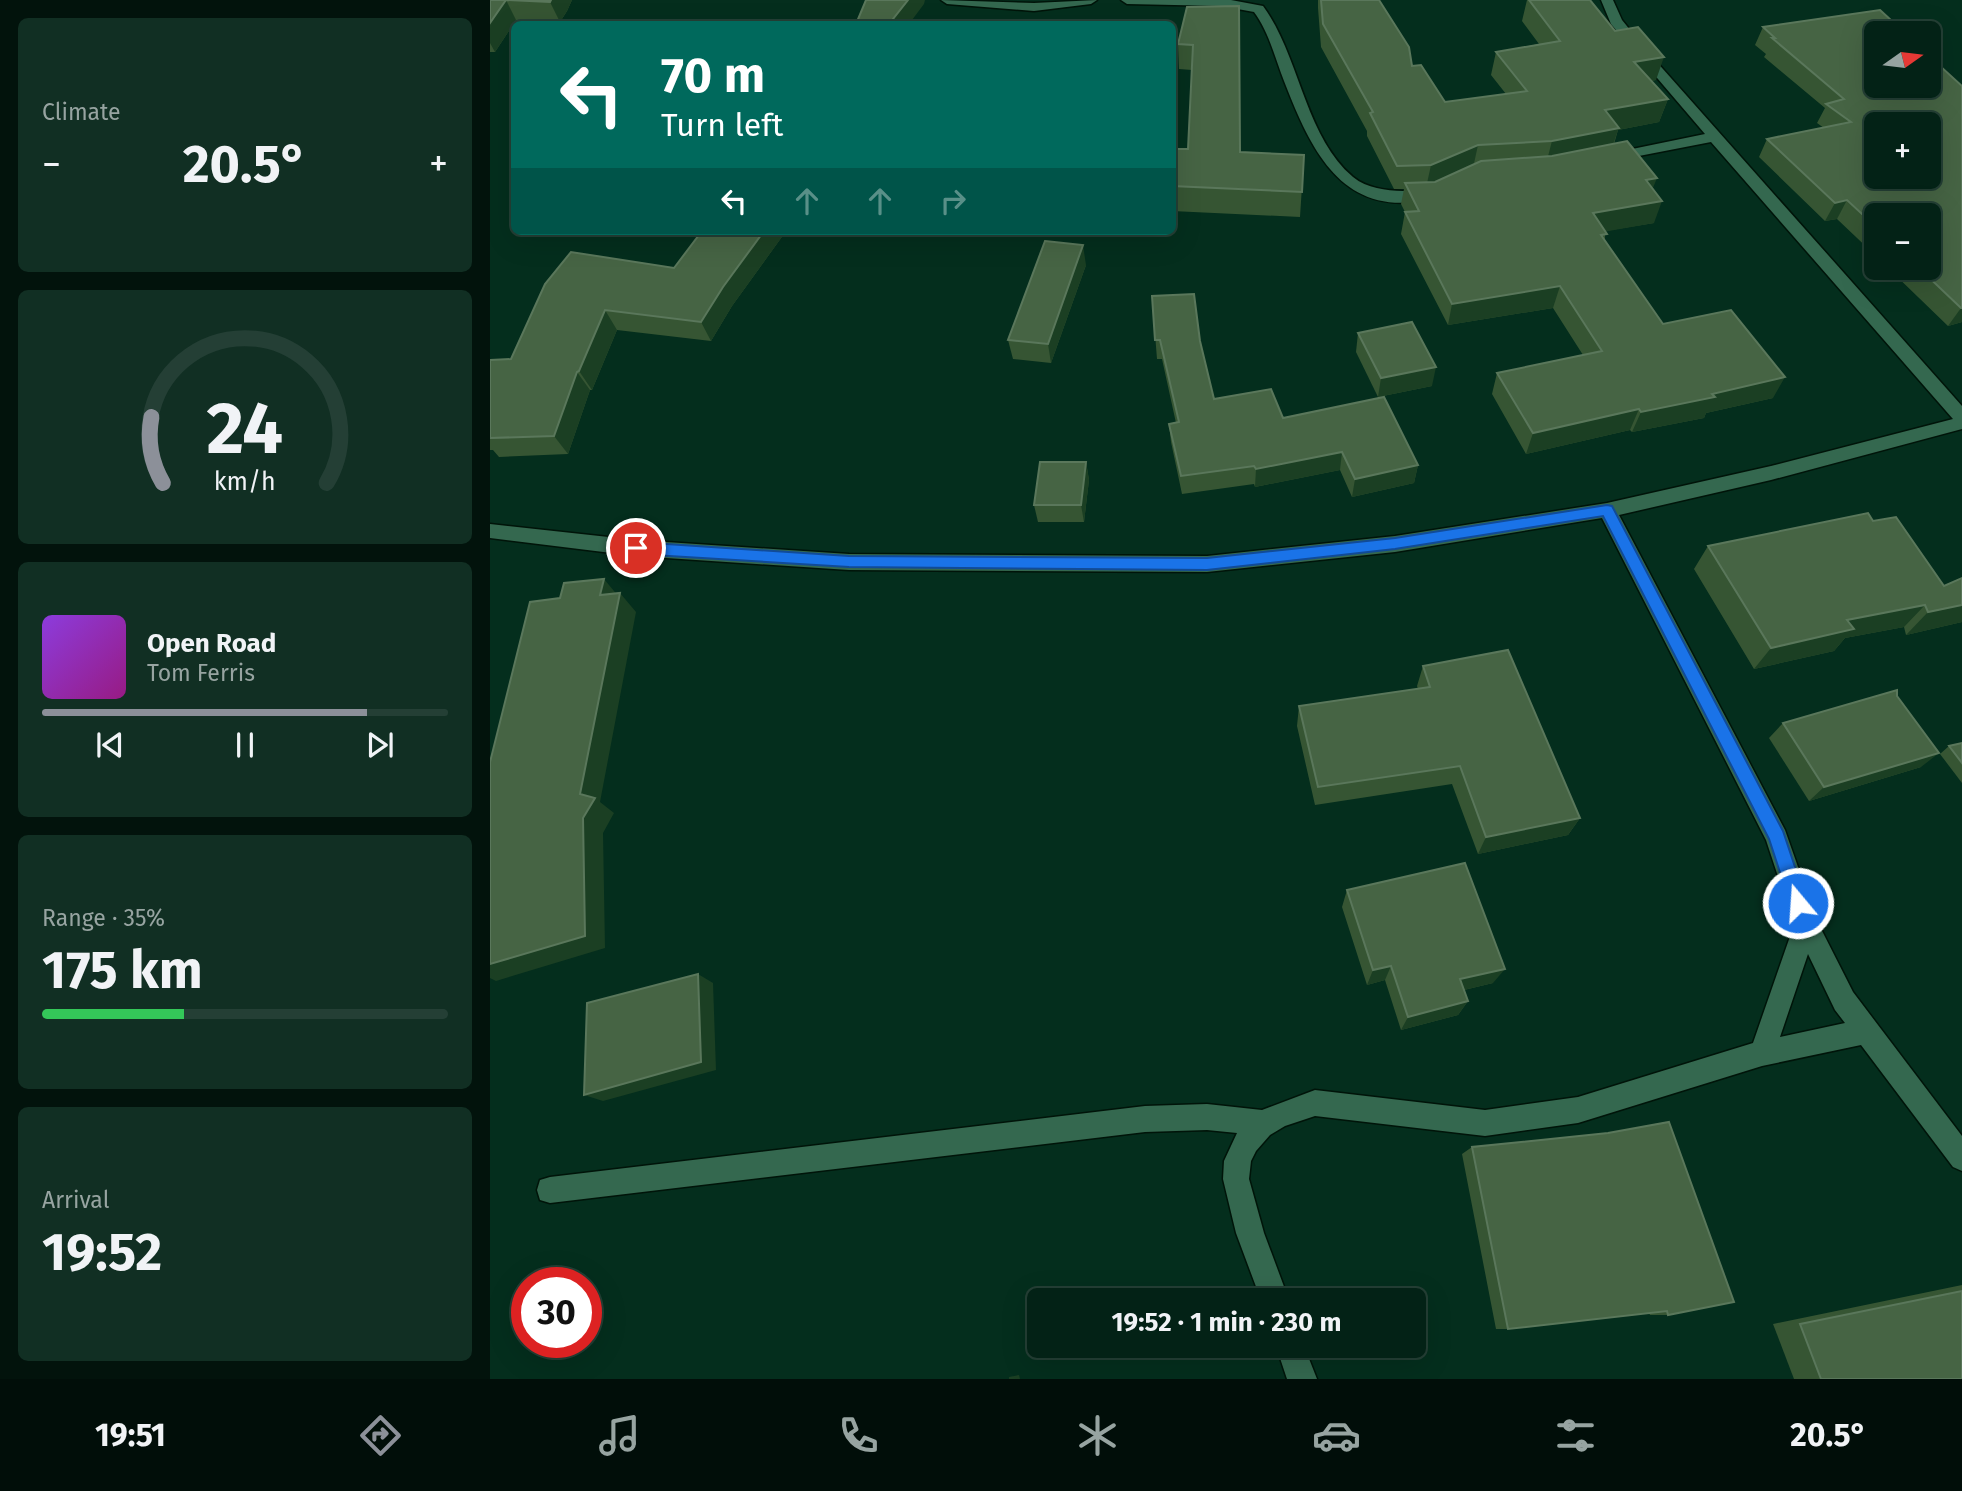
<!DOCTYPE html>
<meta charset="utf-8">
<style>
body{margin:0;font-family:"Fira Sans",sans-serif;background:#112f23;color:#f1f3f6;height:100vh;display:flex;flex-direction:column;font-size:26px;white-space:nowrap}
*{box-sizing:border-box;margin:0}
p{font-size:23px;color:#97a4a1}
.icon{flex:none;width:38px;height:38px;fill:none;stroke:currentColor;stroke-width:2;stroke-linecap:round;stroke-linejoin:round}
.map{position:relative;flex:1;overflow:hidden}
.details{display:flex;flex-direction:column;gap:18px;padding:18px;background:#02130c;width:490px}
.details>*{flex:none}
.hud{position:absolute;left:21px;top:21px;width:665px;height:214px;border-radius:10px;box-shadow:0 7px 28px #0002,0 0 0 2px #243f35;background:#00695c;color:#fff;overflow:hidden}
.needle{width:46px;rotate:76deg}
.buttons{position:absolute;left:1374px;top:21px;display:grid;gap:14px}
.buttons a{display:grid;place-items:center;width:77px;height:77px;border-radius:10px;background:#032216;box-shadow:0 7px 28px #0002,0 0 0 2px #243f35;font-size:35px}
.speed{position:absolute;left:21px;top:1267px;display:flex;gap:14px;font-size:35px;font-weight:700;text-align:center}
.speed>*{display:grid;place-content:center;width:91px;height:91px;border-radius:50%;background:#032216;box-shadow:0 7px 28px #0002,0 0 0 2px #243f35;line-height:1}
.speed .limit{border:10px solid #d22;background:#fff;color:#111}
.pin{position:absolute;display:grid;place-items:center;width:60px;height:60px;color:#fff;margin:-30px;border:4px solid #fff;border-radius:50%;box-shadow:0 2px 7px #0007}
.me{position:absolute;width:77px;margin:-38px;rotate:342deg;stroke-linejoin:round;filter:drop-shadow(0 0 5px #0008)}
.turn{display:flex;align-items:center;gap:24px;height:147px;padding:0 35px;font-size:32px}
.turn .icon{width:91px;height:91px;stroke-width:2.5}
.turn b{display:block;font-size:49px;line-height:60px}
.lanes{display:flex;align-items:center;height:66px;padding:0 35px;background:#0003;justify-content:center;gap:35px;direction:ltr}
.lanes .off{opacity:.35}
.big{font-size:52px;font-weight:700;line-height:1.1}
.details .widget{flex:1;display:flex;flex-direction:column;justify-content:center;gap:10px;min-width:0;padding:0 24px;border-radius:10px;background:#112f23}
.details .dial{align-items:center;gap:0}
.dial svg{height:182px;overflow:visible;fill:none;stroke:#243f35;stroke-width:7;stroke-linecap:round;text-anchor:middle}
.dial text{fill:#f1f3f6;stroke:none}
.song{display:flex;align-items:center;gap:21px}
.cover{width:84px;height:84px;border-radius:10px;background:linear-gradient(135deg,hsl(270 70% 55%),hsl(310 70% 35%))}
.played{height:7px;border-radius:4px;background:linear-gradient(90deg,#8c9099 80%,#243f35 80%)}
.keys{display:flex;justify-content:space-around;direction:ltr}
.heat{display:flex;justify-content:space-between;align-items:center;font-size:38px;direction:ltr}
.charge{height:10px;border-radius:5px;background:linear-gradient(90deg,#34c759 35%,#243f35 0)}
.trip{position:absolute;left:537px;top:1288px;width:399px;height:70px;border-radius:10px;background:#032216;box-shadow:0 7px 28px #0002,0 0 0 2px #243f35;font-weight:700;line-height:70px;text-align:center}
.tabs{display:flex;height:112px;justify-content:space-around;align-items:center;background:#010e09;color:#97a4a1}
.tabs .icon{width:49px;height:49px}
.tabs .selected{color:#8c9099}
.tabs b{font-size:32px;color:#f1f3f6}
main{display:flex;flex:1;min-height:0}
.map>svg:first-child{display:block}
.lines{fill:none;stroke-linecap:round;stroke-linejoin:round}
.minor-casing{stroke:#001409;stroke-width:3}
.minor{fill:#34684f;fill-rule:evenodd}
.wall{fill:#365533}
.shaded-wall{fill:#1b3f23}
.building{fill:#466444;stroke:#5a775b;stroke-width:2;fill-rule:evenodd}
.route{fill:#1a73e8;stroke:#114b97;stroke-width:2}
</style>
<main>
<section class="details">
<div class="widget"><p>Climate</p>
<div class="heat"><a>−</a><b class="big">20.5°</b><a>+</a></div>
</div>
<div class="widget dial"><svg viewBox="0 0 100 80">
<path d="M14 69A42 42 0 1 1 86 69"/>
<path d="M14 69A42 42 0 0 1 9 40" stroke="#8c9099"/>
<text x="50" y="56" font-size="32" font-weight="700">24</text>
<text x="50" y="72" font-size="11">km/h</text>
</svg></div>
<div class="widget">
<div class="song"><i class="cover"></i><div><b>Open Road</b><p>Tom Ferris</p></div></div>
<div class="played"></div>
<div class="keys"><svg class="icon" aria-label="previous" viewBox="0 0 24 24"><path d="M18 5L8 12l10 7zM5 5v14"/></svg><svg class="icon" aria-label="pause" viewBox="0 0 24 24"><path d="M8 5v14M16 5v14"/></svg><svg class="icon" aria-label="next" viewBox="0 0 24 24"><path d="M6 5l10 7-10 7zM19 5v14"/></svg></div>
</div>
<div class="widget"><p>Range · 35%</p><b class="big">175 km</b><div class="charge"></div></div>
<div class="widget"><p>Arrival</p><b class="big">19:52</b></div>
</section>
<div class="map">
<svg width="1472" height="1379" viewBox="0 0 1472 1379">
<rect width="100%" height="100%" fill="#042e1d"/>
<g class="lines">
<defs>
<g id="minor">
<path d="M451 0 544 3 607 0 601 4 544 11 457 4Z"/>
<path d="M631 0H741L773 6C810 56 814 135 863 177 891 200 939 185 949 195L946 198C854 222 822 153 794 81 785 58 779 32 764 12L731 6 637 4Z"/>
<path d="M1111 0H1123L1132 20 1157 51 1472 406V429L1281 480 1129 515 1295 830 1327 921 1363 992 1472 1136V1171L1463 1167 1371 1045 1272 1066 1088 1123 995 1136 825 1116 795 1126 780 1135 766 1151 761 1161 759 1179 774 1233 799 1300H771L746 1233 733 1179 734 1161 747 1133 717 1130 655 1132 60 1203 50 1200 47 1190 50 1180 60 1177 655 1106 717 1104 772 1110 825 1090 995 1110 1088 1097 1263 1043 1304 925 1276 840 1112 518 905 552 717 572 359 570 146 556 0 538V524L146 540 359 554 717 556 905 536 1117 503 1281 466 1463 419 1221 142 1118 162 1113 161 1111 158 1113 155 1215 134 1121 24ZM1318 954 1345 1010 1355 1023 1290 1037Z"/>
<path d="M786 1346H814L827 1379H797Z"/>
</g>
</defs>
<use href="#minor" class="minor-casing"/>
<use href="#minor" class="minor"/>
</g>
<g class="wall">
<path d="M0 0H82L77 11 70 22 26 20 5 52H0Z"/>
<path d="M828 0H889L922 66 955 102 1016 94 1001 75 1006 52 1049 44 1032 21 1037 0H1100L1166 80 1161 81 1178 99 1169 122 1128 130 1124 144 1163 188 1164 223 1115 231V240L1173 324 1283 398 1216 413 1214 418 1142 432 1140 430 1036 454 1002 394 1007 373 1093 355 1063 308 958 325 911 234 915 212 911 204 914 189H904L877 136V131L831 47 828 8Z"/>
<path d="M697 7 750 152 814 155 810 217 682 211V149H698L702 70 689 69 688 44Z"/>
<path d="M1273 27 1472 86V322L1458 326 1398 268H1438L1386 215V256L1347 219 1335 221 1269 157 1277 139 1334 128 1327 123 1335 108 1274 57 1276 54 1265 45Z"/>
<path d="M212 231H293L294 234 242 306 221 341 127 330 102 390H100L78 454 9 457 3 450H0V360L21 359 184 268Z"/>
<path d="M596 265 561 363 523 359 518 340Z"/>
<path d="M662 296 710 341 724 399 793 418 928 465 924 483 862 497 850 470 765 487 764 484 692 494 681 442 679 424 686 423 672 359H667Z"/>
<path d="M868 333 942 386 888 397 866 352Z"/>
<path d="M596 462 599 480 594 522H548L544 505Z"/>
<path d="M1383 521 1454 586 1472 578V622L1416 635 1414 627 1355 638 1344 651 1264 669 1204 569 1218 546Z"/>
<path d="M933 666 1090 818 1078 835 988 854 962 784 825 805 807 726 809 706 928 689 927 686Z"/>
<path d="M1407 696 1431 767 1319 801 1279 738 1293 723Z"/>
<path d="M1472 743V783L1450 754 1459 746Z"/>
<path d="M857 890 1003 983 974 990 978 1001 968 1015 911 1030 895 980 877 985 852 907Z"/>
<path d="M1118 1133 1178 1315H1160L1159 1313 1018 1329H1006L972 1154 982 1147Z"/>
<path d="M1472 1285V1379H1304L1283 1324Z"/>
</g>
<g class="shaded-wall">
<path d="M16 0 26 20 5 52 0 43V23Z"/>
<path d="M61 0H82L77 11 70 22 60 2Z"/>
<path d="M418 0H435L434 4 419 24H399Z"/>
<path d="M1174 57 1166 80 1137 86 1144 62Z"/>
<path d="M1178 99 1169 122 1128 130 1121 151 1056 164 1062 141 1115 110Z"/>
<path d="M988 145 983 168 936 188 941 165Z"/>
<path d="M1167 178 1158 200 1156 180Z"/>
<path d="M1357 200 1347 219 1335 221 1345 203Z"/>
<path d="M1172 201 1164 223 1096 235 1103 213Z"/>
<path d="M274 231H293L294 234 242 306 221 341 211 322 233 287Z"/>
<path d="M593 245 596 265 561 363 558 344Z"/>
<path d="M1070 286 1063 308 958 325 962 304Z"/>
<path d="M1471 308H1472V322L1458 326Z"/>
<path d="M115 310 127 330 102 390 89 371Z"/>
<path d="M946 367 942 386 888 397 891 378Z"/>
<path d="M87 372 100 390 78 454 64 436Z"/>
<path d="M1295 377 1283 398 1216 413 1214 418 1142 432 1151 412 1222 394Z"/>
<path d="M1149 409 1140 430 1036 454 1043 433Z"/>
<path d="M852 452 850 470 765 487 766 469Z"/>
<path d="M596 462 599 480 594 522 591 505Z"/>
<path d="M928 465 924 483 862 497 865 479Z"/>
<path d="M114 579 129 597 130 593 146 612 110 802 124 813 113 833 115 948 6 981 0 978V964L90 794 110 595Z"/>
<path d="M1435 605 1414 627 1355 638 1344 651 1264 669 1281 648 1357 620Z"/>
<path d="M1472 605V622L1416 635 1438 612Z"/>
<path d="M1449 753 1431 767 1319 801 1334 787Z"/>
<path d="M1090 818 1078 835 988 854 996 837Z"/>
<path d="M901 966 895 980 877 985 883 970Z"/>
<path d="M1015 969 1003 983 961 993 970 979Z"/>
<path d="M208 974 223 983 226 1070 113 1101 94 1095Z"/>
<path d="M978 1001 968 1015 911 1030 918 1017Z"/>
<path d="M529 1375 530 1379H519V1377Z"/>
</g>
<g class="building">
<path d="M0 0H61L60 2 16 0 0 23Z"/>
<path d="M376 0H418L399 24H366Z"/>
<path d="M831 0H889L919 47 922 66 931 65 955 102 1037 91 1006 52 1070 41 1039 0H1100L1125 31 1148 27 1174 57 1144 62 1178 99 1115 110 1129 128 1062 141 988 145 941 165 907 166 880 113 883 112 833 24Z"/>
<path d="M749 6 750 152 814 155 812 192 682 186V149H698L703 45 688 44 697 7Z"/>
<path d="M1390 10 1415 33H1386V86H1438V55L1472 86V308H1471L1429 268H1438V215H1386V227L1357 200 1345 203 1277 139 1361 122 1336 104 1354 99 1282 38H1285L1273 27ZM1386 124H1438V177H1386Z"/>
<path d="M329 21 358 24H326Z"/>
<path d="M1137 141 1167 178 1156 180 1172 201 1103 213 1117 234 1111 235 1173 324 1241 310 1295 377 1222 394 1225 397 1151 412 1149 409 1043 433 1007 373 1112 351 1070 286 962 304 915 212 929 211 915 183 945 182 991 161 1062 156Z"/>
<path d="M212 231H274L233 287 211 322 115 310 89 371 87 372 64 436 0 438V360L21 359 55 284 81 252 184 268Z"/>
<path d="M555 241 593 245 558 344 518 340Z"/>
<path d="M704 294 710 341 724 399 781 389 793 418 894 397 928 465 865 479 852 452 766 469 764 466 691 476 679 424 689 422 670 340H665L662 296Z"/>
<path d="M922 322 946 367 891 378 868 333Z"/>
<path d="M550 462H596L591 505H544Z"/>
<path d="M1378 513 1383 521 1406 517 1454 586 1472 578V605L1438 612 1435 605 1357 620 1364 629 1281 648 1218 546Z"/>
<path d="M114 579 110 595 130 593 90 794 105 798 93 818 95 936 0 964V762L40 602 70 598 74 583Z"/>
<path d="M1018 650 1090 818 996 837 970 766 828 787 809 706 940 687 933 666Z"/>
<path d="M1407 690V696L1449 753 1334 787 1293 723Z"/>
<path d="M1472 743V763L1459 746Z"/>
<path d="M975 863 1015 969 970 979 978 1001 918 1017 901 966 883 970 857 890Z"/>
<path d="M208 974 211 1062 94 1095 97 1003Z"/>
<path d="M1179 1122 1244 1302 1178 1315 1177 1311 1018 1329 982 1147 1118 1133Z"/>
<path d="M1472 1291V1379H1331L1310 1324Z"/>
</g>
<path class="route" d="M1117 505 1122 506 1293 831 1317 903 1315 909 1308 912 1302 909 1279 839 1113 516 905 549 717 570 359 567 146 554 139 548 146 542 359 556 717 558 905 538Z"/>
</svg>
<div class="buttons">
<a><svg class="needle" viewBox="-14 -14 28 28"><path d="M0-13l5 13h-10z" fill="#e53935"/><path d="M0 13l5-13h-10z" fill="#97a4a1"/></svg></a>
<a>+</a>
<a>−</a>
</div>
<div class="speed"><div class="limit">30</div></div>
<div class="pin" style="left:146px;top:548px;background:#d93025"><svg class="icon" aria-label="arrive" viewBox="0 0 24 24"><path d="M6 21V4h12l-3 4 3 4H6"/></svg></div>
<svg class="me" style="left:1308px;top:903px" viewBox="-20 -20 40 40"><circle r="17" fill="#1a73e8" stroke="#fff" stroke-width="3"/><path d="M0-11L8 9 0 5-8 9z" fill="#fff"/></svg>
<div class="trip">19:52 · 1 min · 230 m</div>
<div class="hud">
<div class="turn"><svg class="icon" aria-label="left" viewBox="0 0 24 24"><path d="M17 20v-9H6M10 6l-5 5 5 5"/></svg><div><b>70 m</b>Turn left</div></div>
<div class="lanes"><svg class="icon" aria-label="left" viewBox="0 0 24 24"><path d="M17 20v-9H6M10 6l-5 5 5 5"/></svg><svg class="icon off" aria-label="ahead" viewBox="0 0 24 24"><path d="M12 20V5M6 11l6-6 6 6"/></svg><svg class="icon off" aria-label="ahead" viewBox="0 0 24 24"><path d="M12 20V5M6 11l6-6 6 6"/></svg><svg class="icon off" aria-label="right" viewBox="0 0 24 24"><path d="M7 20v-9h11M14 6l5 5-5 5"/></svg></div>
</div>
</div>
</main>
<nav class="tabs">
<b>19:51</b>
<svg class="icon selected" aria-label="directions" viewBox="0 0 24 24"><path d="M12 3l9 9-9 9-9-9zM9 14v-3h6M13 9l2 2-2 2"/></svg>
<svg class="icon" aria-label="music" viewBox="0 0 24 24"><path d="M9 18V5l10-2v13"/><circle cx="6" cy="18" r="3"/><circle cx="16" cy="16" r="3"/></svg>
<svg class="icon" aria-label="phone" viewBox="0 0 24 24"><path d="M5 4h4l2 5-3 2q2 4 5 5l2-3 5 2v4C11 20 4 13 5 4z"/></svg>
<svg class="icon" aria-label="climate" viewBox="0 0 24 24"><path d="M12 3v18M4 7l16 10M4 17L20 7"/></svg>
<svg class="icon" aria-label="car" viewBox="0 0 24 24"><path d="M5 17H2v-5l4-1 3-4h7l3 4 3 1v5h-3M9 17h6M6 11h13"/><circle cx="7" cy="17" r="2"/><circle cx="17" cy="17" r="2"/></svg>
<svg class="icon" aria-label="filters" viewBox="0 0 24 24"><path d="M4 7h16M4 17h16"/><circle cx="9" cy="7" r="2"/><circle cx="15" cy="17" r="2"/></svg>
<b>20.5°</b>
</nav>
